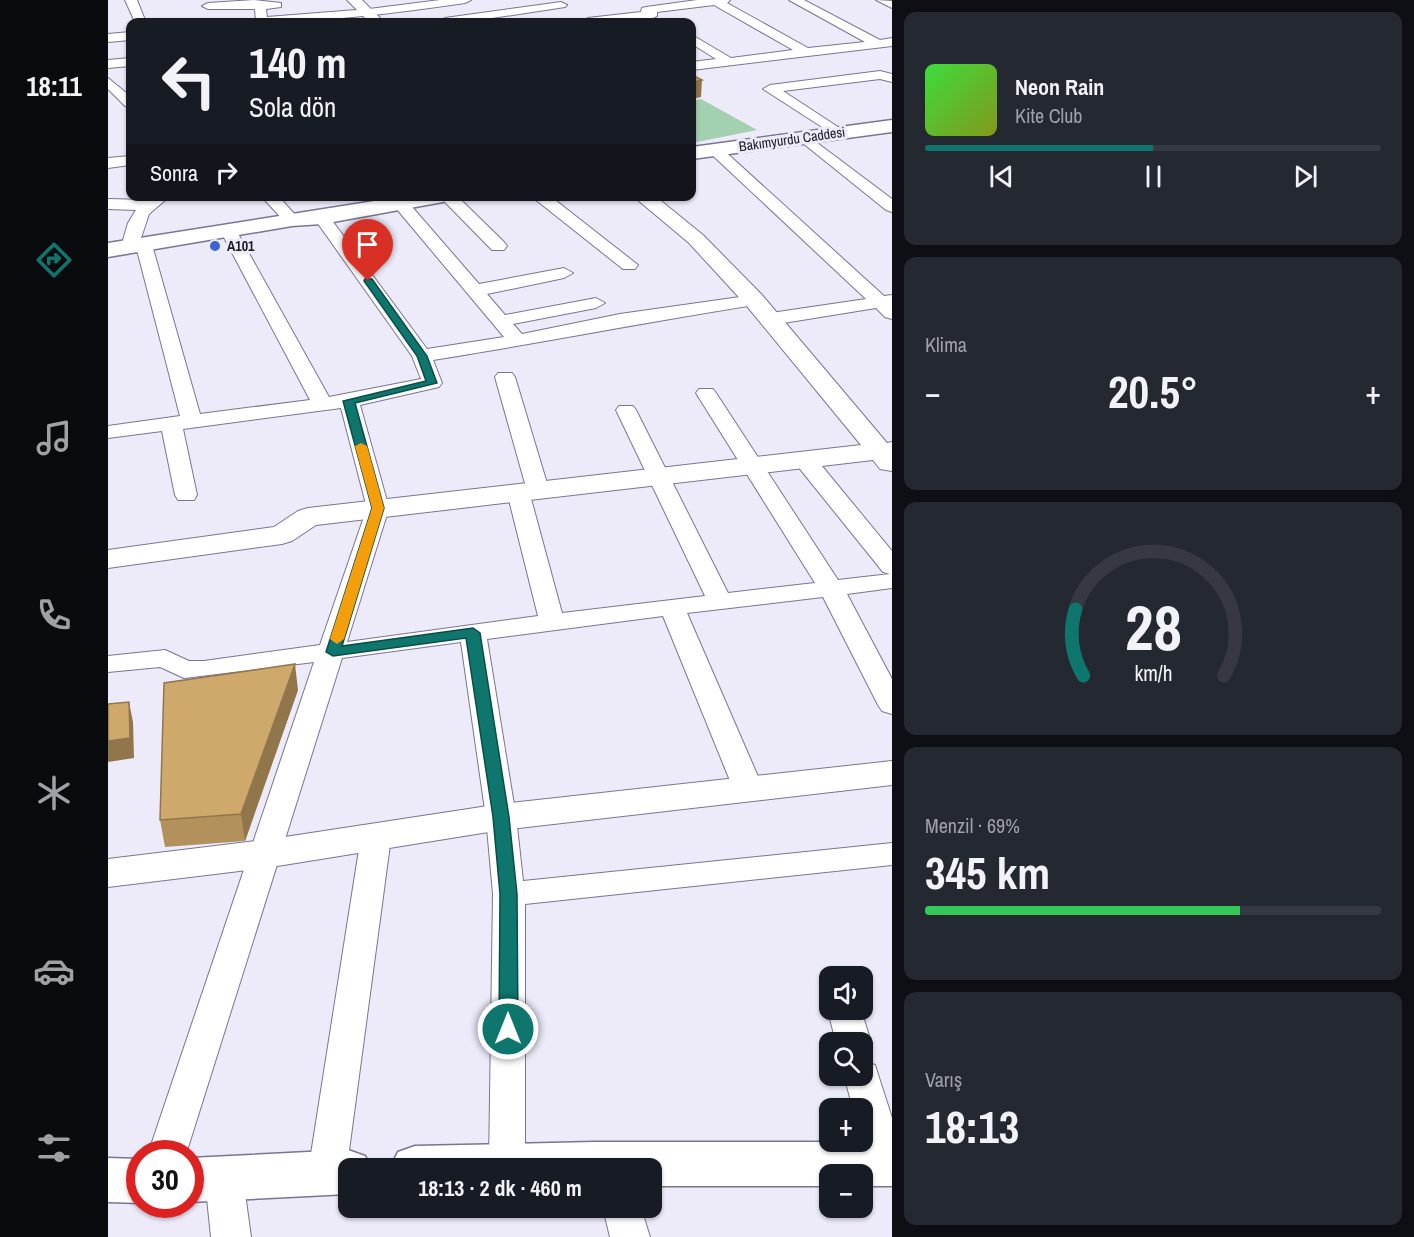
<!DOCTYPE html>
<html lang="tr">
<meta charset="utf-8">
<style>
body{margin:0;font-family:"Archivo Narrow",sans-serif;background:#242831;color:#f1f3f6;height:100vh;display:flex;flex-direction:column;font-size:22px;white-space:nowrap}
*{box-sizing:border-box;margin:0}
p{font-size:20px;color:#9ea1a6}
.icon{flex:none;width:33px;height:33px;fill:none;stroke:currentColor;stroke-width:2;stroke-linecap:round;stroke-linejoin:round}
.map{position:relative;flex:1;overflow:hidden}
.details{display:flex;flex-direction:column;gap:12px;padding:12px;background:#0d0f14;width:522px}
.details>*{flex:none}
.banner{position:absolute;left:18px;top:18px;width:570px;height:183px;border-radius:12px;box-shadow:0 2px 4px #0004;background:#171b24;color:#f1f3f6;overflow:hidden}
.tools{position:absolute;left:711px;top:966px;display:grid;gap:12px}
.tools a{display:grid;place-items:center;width:54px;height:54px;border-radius:12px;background:#171b24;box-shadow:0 2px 4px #0004;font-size:30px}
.speed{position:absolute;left:18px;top:1140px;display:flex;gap:12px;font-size:30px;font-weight:700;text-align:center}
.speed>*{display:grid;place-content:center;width:78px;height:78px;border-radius:50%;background:#171b24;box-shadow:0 2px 4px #0004;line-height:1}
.speed .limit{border:9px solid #d22;background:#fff;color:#111}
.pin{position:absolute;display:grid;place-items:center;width:51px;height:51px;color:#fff;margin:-62px -26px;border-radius:50% 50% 50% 0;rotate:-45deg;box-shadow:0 0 6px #0007}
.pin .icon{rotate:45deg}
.me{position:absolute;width:66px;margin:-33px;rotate:0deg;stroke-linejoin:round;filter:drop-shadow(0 0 4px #0008)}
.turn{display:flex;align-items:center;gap:21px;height:126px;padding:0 24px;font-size:27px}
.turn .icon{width:78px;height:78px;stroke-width:2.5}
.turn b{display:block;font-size:42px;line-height:51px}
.then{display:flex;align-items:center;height:57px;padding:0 24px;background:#0003;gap:12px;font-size:22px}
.big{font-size:45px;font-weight:700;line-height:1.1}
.details .widget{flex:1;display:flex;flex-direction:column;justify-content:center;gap:9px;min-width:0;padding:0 21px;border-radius:12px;background:#242831}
.details .dial{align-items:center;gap:0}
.dial svg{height:156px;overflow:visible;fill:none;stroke:#363941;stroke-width:7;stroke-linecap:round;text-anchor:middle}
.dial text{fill:#f1f3f6;stroke:none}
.song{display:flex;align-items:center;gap:18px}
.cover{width:72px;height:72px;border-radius:9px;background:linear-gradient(135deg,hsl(120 70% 55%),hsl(70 70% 35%))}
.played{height:6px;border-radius:3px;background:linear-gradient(90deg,#0f766e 50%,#363941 50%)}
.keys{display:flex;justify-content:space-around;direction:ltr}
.heat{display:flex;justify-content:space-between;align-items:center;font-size:33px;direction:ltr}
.charge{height:9px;border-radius:4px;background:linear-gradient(90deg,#34c759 69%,#363941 0)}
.trip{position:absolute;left:230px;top:1158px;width:324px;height:60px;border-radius:12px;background:#171b24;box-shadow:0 2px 4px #0004;font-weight:700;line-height:60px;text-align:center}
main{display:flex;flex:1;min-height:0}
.tab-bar{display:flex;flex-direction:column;width:108px;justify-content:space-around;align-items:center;background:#090b0e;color:#9ea1a6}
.tab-bar .icon{width:42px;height:42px}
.tab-bar .selected{color:#0f766e}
.tab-bar b{font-size:27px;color:#f1f3f6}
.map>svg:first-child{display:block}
.green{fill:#a2d0b1}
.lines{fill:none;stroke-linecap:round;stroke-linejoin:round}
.minor-casing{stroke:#7a7494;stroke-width:2}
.tertiary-casing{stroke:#7a7494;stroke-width:2}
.secondary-casing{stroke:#7a7494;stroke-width:3}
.minor{fill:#fff;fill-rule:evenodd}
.tertiary{fill:#fff;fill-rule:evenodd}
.secondary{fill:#fff;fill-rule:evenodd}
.wall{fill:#b2915d}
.shaded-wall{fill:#91764c}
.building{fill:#cfa96c;stroke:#91764c;stroke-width:1.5}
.route{fill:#0f766e;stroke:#0a4d48;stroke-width:1.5}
.slow{fill:#f59e0b}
.poi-dot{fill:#3c64d5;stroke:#edeaf9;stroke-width:2}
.labels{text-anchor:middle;stroke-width:6;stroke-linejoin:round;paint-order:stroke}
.far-street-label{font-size:14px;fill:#1d1a27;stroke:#edeaf9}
.far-poi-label{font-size:14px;font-weight:bold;fill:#1d1a27;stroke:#edeaf9;text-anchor:start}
</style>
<main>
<nav class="tab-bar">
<b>18:11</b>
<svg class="icon selected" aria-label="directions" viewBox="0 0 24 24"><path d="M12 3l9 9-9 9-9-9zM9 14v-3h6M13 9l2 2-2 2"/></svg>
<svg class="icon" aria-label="music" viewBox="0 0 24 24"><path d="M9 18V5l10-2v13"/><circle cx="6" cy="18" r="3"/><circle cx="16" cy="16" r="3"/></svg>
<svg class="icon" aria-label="phone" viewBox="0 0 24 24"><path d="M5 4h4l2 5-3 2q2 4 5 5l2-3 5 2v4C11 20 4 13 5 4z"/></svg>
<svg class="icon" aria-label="climate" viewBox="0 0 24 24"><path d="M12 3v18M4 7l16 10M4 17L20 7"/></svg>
<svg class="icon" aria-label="car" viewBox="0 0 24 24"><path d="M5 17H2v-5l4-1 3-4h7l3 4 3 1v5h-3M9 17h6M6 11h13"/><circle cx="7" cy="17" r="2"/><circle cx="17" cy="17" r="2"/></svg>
<svg class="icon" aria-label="filters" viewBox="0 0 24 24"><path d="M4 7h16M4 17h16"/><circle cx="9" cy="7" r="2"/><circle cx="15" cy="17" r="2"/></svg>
</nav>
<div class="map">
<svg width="784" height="1237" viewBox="0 0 784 1237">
<rect width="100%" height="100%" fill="#edeaf9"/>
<path class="green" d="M593 99 649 130 584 143V101Z"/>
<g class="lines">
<defs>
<g id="minor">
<path d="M17 0H29L37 20 35 22H27Z"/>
<path d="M146 0 173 3V7L158 9 159 17 261 9 332 0H363L357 3C287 13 218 22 148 22L147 9H100L94 6 100 3Z"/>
<path d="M589 0H622L619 3 700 48 757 42 681 0H696L772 40 784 38V46L584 70V62L608 59 584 44V35L623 58 685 50 606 5 549 12V16L545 18 505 22H474L480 18 533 12 534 8 538 7Z"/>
<path d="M768 0 784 1V8Z"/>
<path d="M453 2 459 5 457 7 358 22H331L337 18Z"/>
<path d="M22 32V40L0 42V34Z"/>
<path d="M22 58V66L0 68V60Z"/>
<path d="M772 71 784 74V82L772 79 675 91 733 129 735 132 728 136 655 89 662 85Z"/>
<path d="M0 78 22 96V107L17 106 0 89Z"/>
<path d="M696 133 784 199V212L778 210 691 140 689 137 691 134Z"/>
<path d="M606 145 611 146 776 296 784 295V319L777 317 768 308 663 325 656 323 654 319 663 313 758 299 601 152 599 149Z"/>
<path d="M22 156V165L0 168V158Z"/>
<path d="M42 196H62L41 214 32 241H42L44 245 92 414 202 400 112 230 120 225 128 230 221 397 313 379 304 356 206 218 214 213 220 215 319 349 396 337 287 207 285 204 293 199 299 201 371 284 456 268 465 273 456 278 379 294 397 315 488 298 497 303 488 308 405 324 414 334 512 314 646 295 655 300 646 305C539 322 432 343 325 360L334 383 331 387 252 405 281 508 239 642 430 616 399 492 402 487H418L387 377 390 373H404L407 377 441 490 438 495H422L454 613 597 596 508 410 511 406H525L528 410 620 593 707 583 588 393 591 389H605L608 393 730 580 782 574 775 572 688 464 685 459 688 454H704L784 551V588L739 594 784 679V714L774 711 770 705 715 597 579 613 655 788 650 795 640 798 630 795 625 788 555 616 379 639 408 817 415 881 784 843V865L417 904V1168H383L381 1164 385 894 378 817 353 642 234 658 78 1154H40L206 662 76 678 52 667 0 672V656L57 650 81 661H96L212 645 259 508 233 408 75 429 89 495 86 500H70L67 495 54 431 0 438V426L72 416 29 250 22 252 13 247 20 223 28 210 0 209V199L37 200Z"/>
<path d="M153 196H170L192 220 190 223H178Z"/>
<path d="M331 196H349L396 242 399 246 396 250H384Z"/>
<path d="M423 196H442L530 265 527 269H515Z"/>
<path d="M268 826 279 829 283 837 238 1173 232 1185 219 1190 206 1185 200 1173 253 837 257 829Z"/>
<path d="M722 1008 753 1010 763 1042 757 1052 754 1053V1042H728L720 1011Z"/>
<path d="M754 1061 767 1065 784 1118V1179L778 1181 765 1176C753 1152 754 1134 754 1108H745L736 1076H754Z"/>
<path d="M116 1162 130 1167 135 1179 143 1237H103L97 1179 102 1167Z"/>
<path d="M495 1208H533L542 1237H502Z"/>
</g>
<g id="tertiary">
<path d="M239 0H254L276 22H261Z"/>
<path d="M525 196H547L595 235 654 295 779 443 784 442V471L772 469 765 460 208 525 184 541 174 544 0 568V550L166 527 190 511 200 508 753 445 638 305 581 243Z"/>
<path d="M784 761V785L393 830 157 868 0 887V859L157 840 393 804Z"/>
</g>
<g id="secondary">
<path d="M784 120V132L584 159V147Z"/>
<path d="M298 196H345L335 202 214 224 184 226 0 257V243Z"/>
<path d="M486 1142H784V1186H754V1174H722V1186H543V1168H282L290 1152 307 1146Z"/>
<path d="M240 1150 257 1156 263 1168H240V1194L82 1202V1158Z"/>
<path d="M0 1158 32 1159V1203L0 1202Z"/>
</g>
</defs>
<use href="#minor" class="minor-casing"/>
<use href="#tertiary" class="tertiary-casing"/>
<use href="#secondary" class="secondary-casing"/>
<use href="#minor" class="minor"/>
<use href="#tertiary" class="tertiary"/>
<use href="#secondary" class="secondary"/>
</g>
<path class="wall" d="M190 690 137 841 57 847 52 820Z"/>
<g class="shaded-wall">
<path d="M594 80 593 97 584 99V82Z"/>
<path d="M187 664 190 690 137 841 133 814Z"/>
<path d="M21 702 25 722 26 758 0 762V741Z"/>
</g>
<g class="building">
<path d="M584 75 594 80 584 82Z"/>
<path d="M187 664 133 814 52 820 56 683Z"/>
<path d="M21 702 22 738 0 741V704Z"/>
</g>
<path class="route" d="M257 279H264L319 356 329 383 247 403 276 508 234 646 365 628 372 633 401 817 409 894 410 1029 407 1034 400 1037 394 1034 391 1029 392 894 385 817 358 638 225 656 218 652 264 508 235 401 318 381 309 356 256 281Z"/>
<path class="slow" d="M253 443 259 446 276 508 236 639 229 644 222 639 264 508 247 446Z"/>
<circle class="poi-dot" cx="107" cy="246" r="6"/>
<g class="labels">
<g class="far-street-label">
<text transform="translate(684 139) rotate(-8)" y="5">Bakımyurdu Caddesi</text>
</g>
<g class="far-poi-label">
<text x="119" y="251">A101</text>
</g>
</g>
</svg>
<div class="tools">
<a><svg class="icon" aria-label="sound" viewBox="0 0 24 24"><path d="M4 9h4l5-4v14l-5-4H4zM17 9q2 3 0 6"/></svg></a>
<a><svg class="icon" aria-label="search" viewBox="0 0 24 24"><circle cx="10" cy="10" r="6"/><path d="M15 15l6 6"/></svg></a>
<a>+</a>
<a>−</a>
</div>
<div class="speed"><div class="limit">30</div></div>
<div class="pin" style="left:260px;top:281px;background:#d93025"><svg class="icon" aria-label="arrive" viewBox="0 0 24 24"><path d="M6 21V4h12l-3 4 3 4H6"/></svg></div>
<svg class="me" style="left:400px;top:1029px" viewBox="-20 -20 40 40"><circle r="17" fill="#0f766e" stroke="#fff" stroke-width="3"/><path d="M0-11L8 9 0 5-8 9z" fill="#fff"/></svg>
<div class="trip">18:13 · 2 dk · 460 m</div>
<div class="banner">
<div class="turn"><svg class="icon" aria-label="left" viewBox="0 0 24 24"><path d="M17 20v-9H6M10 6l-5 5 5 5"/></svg><div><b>140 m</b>Sola dön</div></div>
<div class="then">Sonra<svg class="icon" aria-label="right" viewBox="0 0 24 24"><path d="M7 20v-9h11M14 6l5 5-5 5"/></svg></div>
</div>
</div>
<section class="details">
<div class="widget">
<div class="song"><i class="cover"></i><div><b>Neon Rain</b><p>Kite Club</p></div></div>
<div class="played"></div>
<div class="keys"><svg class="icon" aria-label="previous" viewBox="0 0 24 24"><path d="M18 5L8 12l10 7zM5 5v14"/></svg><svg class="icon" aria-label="pause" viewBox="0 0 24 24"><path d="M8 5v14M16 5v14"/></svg><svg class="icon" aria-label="next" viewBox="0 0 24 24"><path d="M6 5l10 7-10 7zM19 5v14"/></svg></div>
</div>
<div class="widget"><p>Klima</p>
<div class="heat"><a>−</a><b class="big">20.5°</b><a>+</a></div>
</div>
<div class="widget dial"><svg viewBox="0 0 100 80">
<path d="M14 69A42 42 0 1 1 86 69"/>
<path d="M14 69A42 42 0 0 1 10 35" stroke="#0f766e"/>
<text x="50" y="56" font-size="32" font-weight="700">28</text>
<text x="50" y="72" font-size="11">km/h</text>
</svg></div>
<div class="widget"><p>Menzil · 69%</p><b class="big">345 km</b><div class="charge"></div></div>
<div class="widget"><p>Varış</p><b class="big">18:13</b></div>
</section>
</main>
